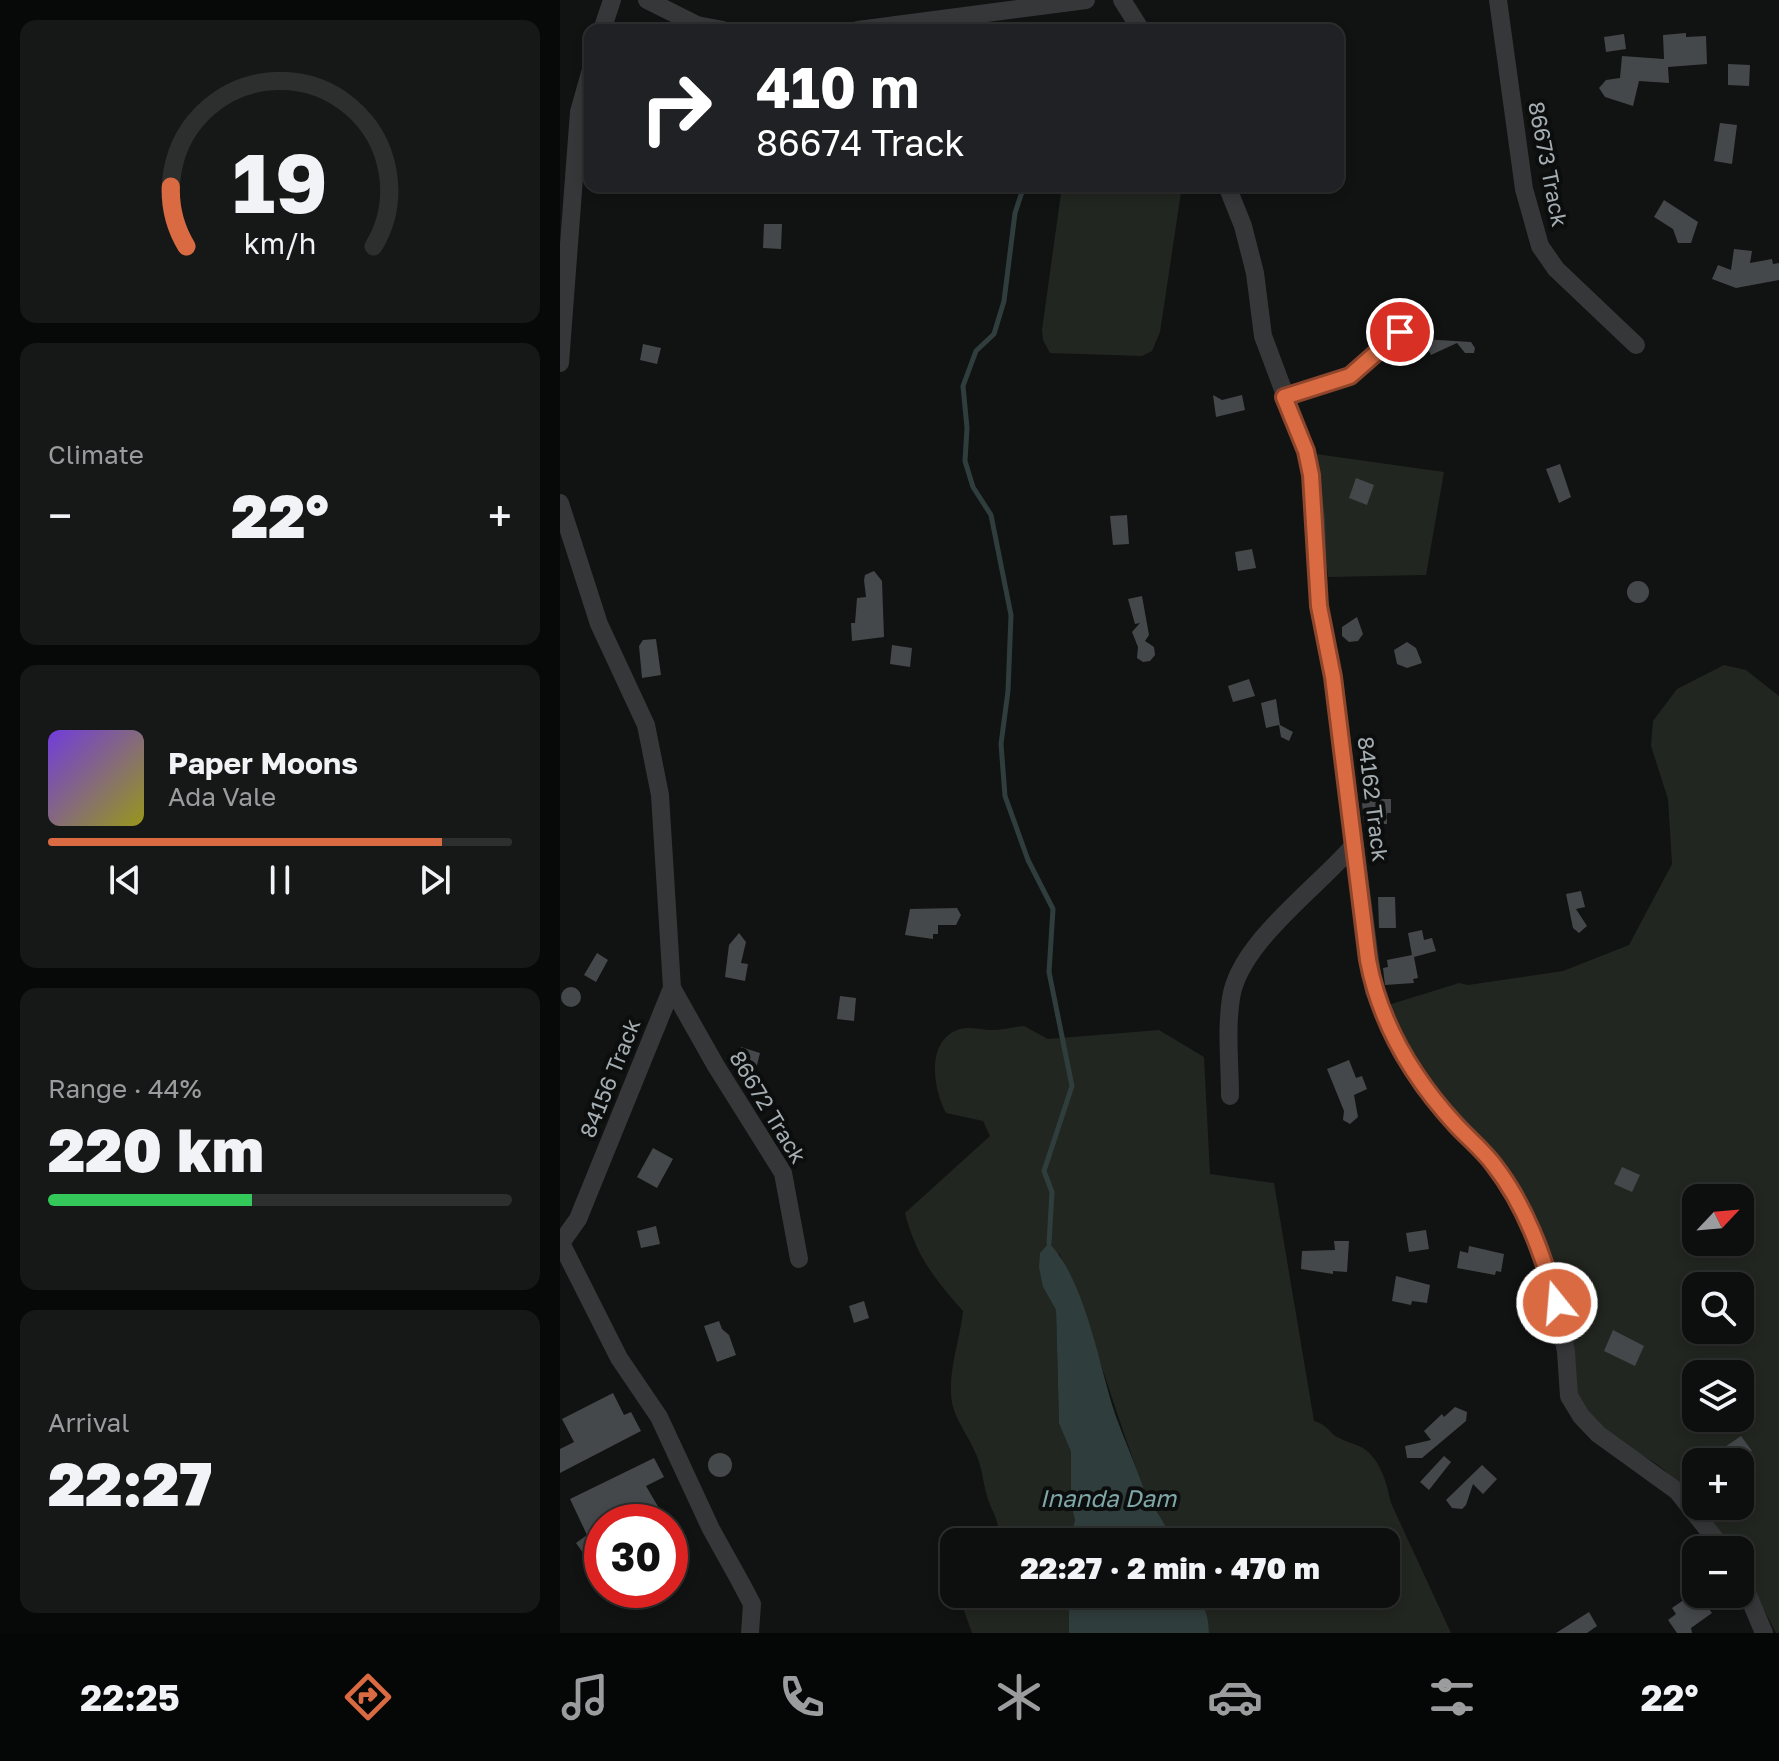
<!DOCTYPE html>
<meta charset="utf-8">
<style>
body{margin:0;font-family:"Golos Text",sans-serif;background:#161717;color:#f1f3f6;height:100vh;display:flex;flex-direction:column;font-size:30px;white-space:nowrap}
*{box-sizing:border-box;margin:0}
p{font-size:26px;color:#9a9c9e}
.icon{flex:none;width:44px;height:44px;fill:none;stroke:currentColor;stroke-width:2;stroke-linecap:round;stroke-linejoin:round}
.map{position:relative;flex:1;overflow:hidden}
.drawer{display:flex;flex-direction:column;gap:20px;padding:20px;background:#070808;width:560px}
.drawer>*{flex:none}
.hud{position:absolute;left:24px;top:24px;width:760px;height:168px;border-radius:16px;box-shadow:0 4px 12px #0003,0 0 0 2px #2d2e2e;background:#202124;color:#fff;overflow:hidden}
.needle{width:52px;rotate:64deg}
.tools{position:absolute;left:1122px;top:1184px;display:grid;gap:16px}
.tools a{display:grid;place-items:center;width:72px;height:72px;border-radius:16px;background:#0d0e0e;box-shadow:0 4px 12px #0003,0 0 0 2px #2d2e2e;font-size:40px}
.speed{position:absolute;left:24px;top:1504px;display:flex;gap:16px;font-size:40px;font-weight:700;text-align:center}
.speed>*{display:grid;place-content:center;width:104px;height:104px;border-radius:50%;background:#0d0e0e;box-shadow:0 4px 12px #0003,0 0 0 2px #2d2e2e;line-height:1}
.speed .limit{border:12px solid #d22;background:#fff;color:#111}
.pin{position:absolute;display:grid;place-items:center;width:68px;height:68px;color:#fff;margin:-34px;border:4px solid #fff;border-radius:50%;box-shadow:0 2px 8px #0007}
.me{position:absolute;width:88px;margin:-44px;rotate:343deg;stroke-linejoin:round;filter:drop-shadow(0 0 6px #0008)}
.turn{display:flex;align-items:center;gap:28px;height:168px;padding:0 40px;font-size:36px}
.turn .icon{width:104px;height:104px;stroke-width:2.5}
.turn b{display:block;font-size:56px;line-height:68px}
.big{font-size:60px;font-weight:800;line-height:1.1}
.drawer .widget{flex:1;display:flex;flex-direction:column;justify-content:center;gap:12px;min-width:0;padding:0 28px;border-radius:16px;background:#161717}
.drawer .dial{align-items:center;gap:0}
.dial svg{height:208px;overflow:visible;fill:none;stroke:#2d2e2e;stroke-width:7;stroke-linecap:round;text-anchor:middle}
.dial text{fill:#f1f3f6;stroke:none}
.song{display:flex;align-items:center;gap:24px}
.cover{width:96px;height:96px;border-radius:12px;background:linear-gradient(135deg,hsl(260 70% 55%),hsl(60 70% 35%))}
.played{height:8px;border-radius:4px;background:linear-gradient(90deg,#d96a42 85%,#2d2e2e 85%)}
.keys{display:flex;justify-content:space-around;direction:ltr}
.heat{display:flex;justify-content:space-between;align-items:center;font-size:44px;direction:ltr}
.charge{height:12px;border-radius:6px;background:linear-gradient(90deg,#34c759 44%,#2d2e2e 0)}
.trip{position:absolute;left:380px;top:1528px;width:460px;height:80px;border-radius:16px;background:#0d0e0e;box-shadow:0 4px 12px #0003,0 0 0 2px #2d2e2e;font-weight:800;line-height:80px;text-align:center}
.tabs{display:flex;height:128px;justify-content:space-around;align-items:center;background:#050606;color:#9a9c9e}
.tabs .icon{width:56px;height:56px}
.tabs .selected{color:#d96a42}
.tabs b{font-size:36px;color:#f1f3f6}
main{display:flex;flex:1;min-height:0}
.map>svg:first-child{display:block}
.green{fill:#222620;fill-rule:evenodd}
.water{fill:#303d3d}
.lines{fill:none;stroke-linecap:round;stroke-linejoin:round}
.stream{stroke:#303d3d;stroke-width:5}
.building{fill:#45484a}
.minor{stroke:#353739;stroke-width:18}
.route-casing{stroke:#8d452b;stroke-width:20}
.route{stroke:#d96a42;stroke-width:14}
.labels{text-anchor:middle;stroke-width:8;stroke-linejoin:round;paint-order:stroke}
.street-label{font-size:22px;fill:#a4adb1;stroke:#0c0d0d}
.water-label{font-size:24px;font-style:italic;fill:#7fa6a8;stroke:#0c0d0d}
</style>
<main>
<section class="drawer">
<div class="widget dial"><svg viewBox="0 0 100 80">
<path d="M14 69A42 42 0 1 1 86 69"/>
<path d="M14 69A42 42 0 0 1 8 46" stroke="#d96a42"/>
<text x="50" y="56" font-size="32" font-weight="700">19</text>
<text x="50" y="72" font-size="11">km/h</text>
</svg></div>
<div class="widget"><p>Climate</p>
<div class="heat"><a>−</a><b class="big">22°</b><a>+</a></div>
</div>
<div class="widget">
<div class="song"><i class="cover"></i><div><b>Paper Moons</b><p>Ada Vale</p></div></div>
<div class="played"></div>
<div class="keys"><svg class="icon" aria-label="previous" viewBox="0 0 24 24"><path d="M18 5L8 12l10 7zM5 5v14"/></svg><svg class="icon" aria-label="pause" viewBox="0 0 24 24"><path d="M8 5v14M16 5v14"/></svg><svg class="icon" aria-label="next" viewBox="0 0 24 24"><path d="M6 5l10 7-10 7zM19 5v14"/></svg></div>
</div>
<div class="widget"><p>Range · 44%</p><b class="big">220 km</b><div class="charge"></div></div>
<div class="widget"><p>Arrival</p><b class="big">22:27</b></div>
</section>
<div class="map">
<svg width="1219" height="1633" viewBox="0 0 1219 1633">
<rect width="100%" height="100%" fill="#111212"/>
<g class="green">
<path d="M502 186H622L600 332 592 351 582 356 490 353 483 340 482 330Z"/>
<path d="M756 454 884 472 866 575 768 577Z"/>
<path d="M1164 665 1186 670 1219 696V1633H1216L1180 1563V1550H1173L1139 1506H1180V1462H1136V1503C1125 1491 1114 1478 1102 1468 1077 1449 1036 1435 1021 1405 1011 1384 1012 1357 1008 1334 1003 1294 989 1235 968 1201 923 1131 860 1084 825 1006L899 983 908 985 1003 971 1069 945 1112 864 1108 799 1091 746 1093 721 1117 689ZM1136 1198H1180V1242H1136ZM1136 1286H1180V1330H1136ZM1136 1374H1180V1418H1136Z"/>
<path d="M464 1026 488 1039 599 1030 644 1057 650 1174 714 1183 754 1421C765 1424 766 1428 774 1435 782 1441 794 1443 803 1448 821 1460 827 1484 831 1503L891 1633H649C648 1614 646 1605 630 1594H826V1542H611C607 1521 592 1510 584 1489 554 1411 533 1330 499 1253L483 1287 496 1310 499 1422 511 1452V1505L515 1520 509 1542H435C442 1524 435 1518 429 1502 423 1486 423 1469 416 1454 409 1437 396 1421 392 1403 387 1372 400 1341 403 1311 374 1278 356 1256 345 1213L430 1136 423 1121 386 1113C373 1089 365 1040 400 1029 411 1026 421 1030 432 1030 442 1030 453 1027 464 1026Z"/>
<path d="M405 1594H509V1633H412L403 1608Z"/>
</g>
<g class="water">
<path d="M489 1243C525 1280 539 1365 555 1414 564 1439 575 1464 584 1489 592 1509 607 1521 611 1542H509L515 1520 511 1505V1452L499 1423 496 1310 483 1287 479 1267 480 1253Z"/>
<path d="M509 1594H630C646 1605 648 1614 649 1633H509Z"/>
</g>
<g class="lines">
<path class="stream" d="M464 186 455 213 444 301 434 334 416 351 403 386 407 428 405 461 413 487 431 515 451 615 448 691 441 744 445 796 468 860 493 909 489 972 512 1086 484 1171 492 1192 489 1243"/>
</g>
<g class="building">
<path d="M1126 33V37L1146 36 1147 64 1108 67 1109 83 1079 81 1073 106 1045 97 1039 88 1046 80 1060 78 1062 56 1104 59 1103 35Z"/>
<path d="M1064 34 1066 49 1046 52 1044 37Z"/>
<path d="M1168 64 1190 65 1189 86 1168 85Z"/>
<path d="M1160 123 1177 125 1172 164 1154 161Z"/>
<path d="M1104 200 1138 222 1131 243H1118L1113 229 1094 217Z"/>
<path d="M204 224H222L221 249 203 248Z"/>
<path d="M1174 249 1192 251 1190 263 1212 259 1213 264 1219 263V280L1176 288 1152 279 1158 265 1171 270Z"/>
<path d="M863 339 911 342 915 348 914 353H905L897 343 871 355Z"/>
<path d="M83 344 101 348 97 364 80 360Z"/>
<path d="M653 395 662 400 682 395 685 410 656 417Z"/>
<path d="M1000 464 1011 497 999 503 986 469Z"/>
<path d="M796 478 814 485 807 505 789 498Z"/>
<path d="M567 515 569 544 553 545 550 516Z"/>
<path d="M692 549 696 568 678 571 675 552Z"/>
<path d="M314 571 322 581 324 637 292 641 291 623H295L297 598 306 597 304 580 305 575Z"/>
<circle cx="1078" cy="592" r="11"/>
<path d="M582 596 589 635 585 641 594 647 595 655 590 661 583 662 577 658 578 647 572 632 580 623 575 624 568 599Z"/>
<path d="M797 617 803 634 798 641 789 642 782 636V627Z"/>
<path d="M96 639 101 675 82 678 79 646 83 640Z"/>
<path d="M847 642 856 648 862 663 847 668 837 664 834 650Z"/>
<path d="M332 645 352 648 350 667 330 664Z"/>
<path d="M689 679 695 696 673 702 668 686Z"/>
<path d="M716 699 720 725 733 732 729 741 721 737 719 725 706 728 701 703Z"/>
<path d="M817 783 822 789 818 799H831V813H827V824H804L802 803 810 784Z"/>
<path d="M1021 891 1025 907 1016 909 1027 926 1019 933 1013 928 1006 894Z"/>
<path d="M818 897H835L836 928H819Z"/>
<path d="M397 908 401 915 396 925H378V934H373V939L345 935 350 909Z"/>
<path d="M862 930 864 940 872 938 876 951 854 957 858 978 853 979 854 983 825 985 823 968 828 967 827 960 852 955 848 933Z"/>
<path d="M179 933 186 942 181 963 188 964 185 981 165 977 169 945Z"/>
<path d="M37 953 48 960 36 982 24 975Z"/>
<circle cx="11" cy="997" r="10"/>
<path d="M280 996 296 998 294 1021 277 1019Z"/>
<path d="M181 1047 200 1053 196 1069 177 1063Z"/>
<path d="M789 1060 796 1078 802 1076 807 1089 794 1095 798 1117 790 1124 783 1120 784 1111 767 1069Z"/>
<path d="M93 1148 113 1159 97 1188 77 1177Z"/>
<path d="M1062 1167 1080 1175 1072 1192 1054 1184Z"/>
<path d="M96 1226 100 1244 81 1248 77 1231Z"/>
<path d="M866 1230 869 1249 849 1252 846 1233Z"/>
<path d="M774 1241H789L787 1272 773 1271V1274L741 1269 742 1251 775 1250Z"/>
<path d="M909 1246 944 1254 941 1272 936 1271 935 1275 897 1268 900 1251 908 1253Z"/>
<path d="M836 1276 870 1285 867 1303 852 1301 851 1305 832 1301Z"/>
<path d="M304 1301 309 1318 294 1323 289 1306Z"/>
<path d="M159 1321 162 1329 169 1335 176 1355 157 1362 144 1326Z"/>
<path d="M1053 1330 1084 1346 1075 1366 1044 1351Z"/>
<path d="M53 1393 64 1415 71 1412 81 1431 0 1473V1449L14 1442 2 1419Z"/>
<path d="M895 1407 907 1412 906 1421 862 1458H847L845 1446 871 1440 864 1431 882 1414 884 1417Z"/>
<path d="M1181 1436 1192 1451 1176 1462H1167L1159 1451Z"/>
<circle cx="160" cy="1465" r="12"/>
<path d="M884 1456 891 1462 869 1490 860 1482Z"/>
<path d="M94 1458 104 1477 86 1486 107 1522H42V1580L16 1543 27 1535 10 1499Z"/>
<path d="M922 1465 937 1479 923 1494 913 1484 906 1505 902 1509 892 1508 886 1500Z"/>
<path d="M1121 1594H1150L1157 1603 1149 1609 1152 1613 1131 1628 1132 1633H1117L1108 1620 1116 1614 1112 1608 1125 1599Z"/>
<path d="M1029 1612 1037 1626 1027 1633H996Z"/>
</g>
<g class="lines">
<g class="minor">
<path d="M87 0 137 25 163 30"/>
<path d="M562 0 581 30"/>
<path d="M938 0 964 189 980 246 996 269 1076 345"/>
<path d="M42 30 52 0"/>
<path d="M298 30 526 0"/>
<path d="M667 186 683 226 695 273 703 336 746 451 751 475 756 520 759 606 773 677 814 991 841 1052 864 1088 933 1163 965 1214 979 1245 997 1303 1006 1352 1009 1396 1021 1416 1038 1434 1117 1491 1164 1550"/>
<path d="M0 363 19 112 30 73"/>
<path d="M724 397 790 376 840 332"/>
<path d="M0 503 39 624 86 725 100 795 112 988 18 1219 1 1243"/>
<path d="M112 988 156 1066 223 1173 239 1259"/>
<path d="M670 1096C670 1064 666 1030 671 998 679 943 758 887 793 846"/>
<path d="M1 1243 59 1358 99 1417 151 1529 181 1583 192 1604 190 1633"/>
<path d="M1180 1576 1204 1633"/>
</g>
</g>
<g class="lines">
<defs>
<path id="route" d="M840 332 790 376 724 397 746 451 751 475 759 606 773 677 808 960C820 1024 852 1077 896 1125 908 1138 923 1150 934 1165 966 1206 982 1254 997 1303"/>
</defs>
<use href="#route" class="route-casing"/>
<use href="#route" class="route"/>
</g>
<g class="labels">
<g class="street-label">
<text transform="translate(988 164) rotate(79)" y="8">86673 Track</text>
<text transform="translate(813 799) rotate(83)" y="8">84162 Track</text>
<text transform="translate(50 1078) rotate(-68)" y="8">84156 Track</text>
<text transform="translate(208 1107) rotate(59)" y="8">86672 Track</text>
</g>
<g class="water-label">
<text x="548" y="1507">Inanda Dam</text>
</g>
</g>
</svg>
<div class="tools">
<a><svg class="needle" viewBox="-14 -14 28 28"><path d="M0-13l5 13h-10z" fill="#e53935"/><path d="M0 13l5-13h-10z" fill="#9a9c9e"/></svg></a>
<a><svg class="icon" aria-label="search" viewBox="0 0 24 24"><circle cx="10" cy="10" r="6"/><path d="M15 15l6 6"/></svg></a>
<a><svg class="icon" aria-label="layers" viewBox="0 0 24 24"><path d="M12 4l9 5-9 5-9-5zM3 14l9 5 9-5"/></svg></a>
<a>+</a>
<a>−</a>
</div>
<div class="speed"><div class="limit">30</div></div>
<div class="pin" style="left:840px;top:332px;background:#d93025"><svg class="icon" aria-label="arrive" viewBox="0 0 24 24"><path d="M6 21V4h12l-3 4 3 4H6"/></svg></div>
<svg class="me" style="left:997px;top:1303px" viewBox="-20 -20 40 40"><circle r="17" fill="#d96a42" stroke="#fff" stroke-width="3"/><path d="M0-11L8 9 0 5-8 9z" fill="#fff"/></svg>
<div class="trip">22:27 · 2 min · 470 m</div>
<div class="hud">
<div class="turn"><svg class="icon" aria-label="right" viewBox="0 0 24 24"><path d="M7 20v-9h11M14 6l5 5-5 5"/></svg><div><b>410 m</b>86674 Track</div></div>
</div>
</div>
</main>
<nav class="tabs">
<b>22:25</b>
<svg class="icon selected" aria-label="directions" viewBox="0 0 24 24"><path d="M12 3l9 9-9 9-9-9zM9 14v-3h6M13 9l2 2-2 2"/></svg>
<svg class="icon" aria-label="music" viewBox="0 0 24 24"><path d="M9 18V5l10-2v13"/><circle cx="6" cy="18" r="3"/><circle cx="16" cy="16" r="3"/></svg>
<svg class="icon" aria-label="phone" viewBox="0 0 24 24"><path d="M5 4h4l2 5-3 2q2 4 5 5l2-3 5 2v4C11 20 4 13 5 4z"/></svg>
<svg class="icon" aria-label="climate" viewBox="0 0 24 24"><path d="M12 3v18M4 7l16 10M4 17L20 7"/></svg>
<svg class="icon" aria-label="car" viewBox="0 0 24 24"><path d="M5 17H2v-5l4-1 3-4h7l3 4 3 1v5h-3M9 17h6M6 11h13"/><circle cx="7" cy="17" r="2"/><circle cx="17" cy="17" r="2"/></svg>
<svg class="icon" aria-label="filters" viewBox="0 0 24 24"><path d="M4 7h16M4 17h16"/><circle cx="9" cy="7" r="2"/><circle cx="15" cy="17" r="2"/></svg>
<b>22°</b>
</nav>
